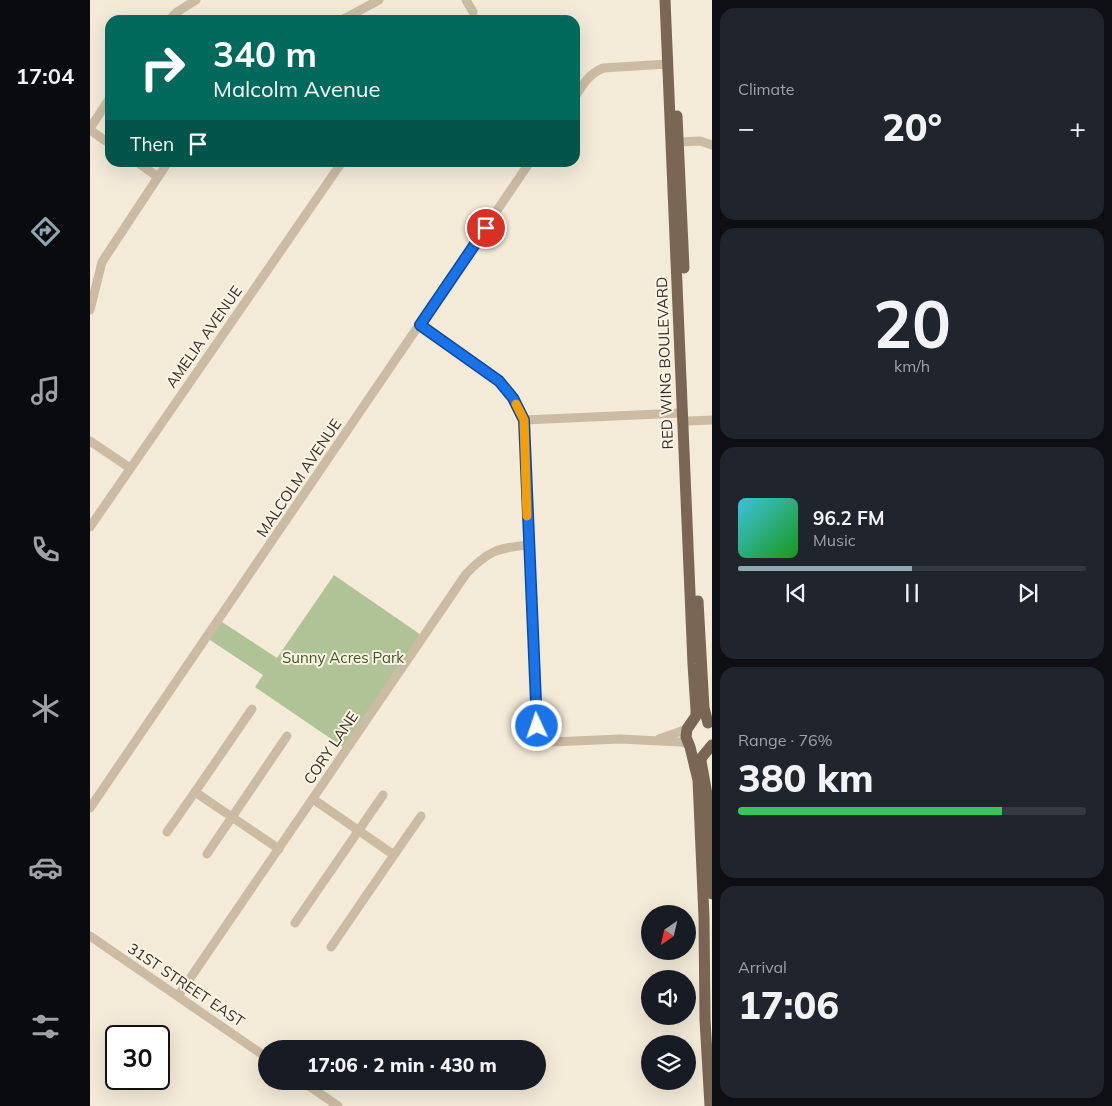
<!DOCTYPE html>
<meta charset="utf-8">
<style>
body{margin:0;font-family:Mulish,sans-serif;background:#20242c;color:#f1f3f6;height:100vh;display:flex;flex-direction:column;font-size:19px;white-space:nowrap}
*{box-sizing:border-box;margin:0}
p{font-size:16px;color:#9ea1a6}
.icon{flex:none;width:28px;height:28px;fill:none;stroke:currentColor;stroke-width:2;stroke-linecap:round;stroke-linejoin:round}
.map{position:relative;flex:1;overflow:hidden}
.panel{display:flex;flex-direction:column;gap:8px;padding:8px;background:#0d0f14;width:400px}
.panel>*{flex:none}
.hud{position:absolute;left:15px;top:15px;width:475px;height:152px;border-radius:15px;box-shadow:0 5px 20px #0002;background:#00695c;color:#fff;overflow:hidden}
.needle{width:32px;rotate:214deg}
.buttons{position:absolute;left:551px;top:905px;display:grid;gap:10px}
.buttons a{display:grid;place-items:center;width:55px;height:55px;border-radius:50%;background:#171b24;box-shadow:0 5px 20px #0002;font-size:25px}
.speed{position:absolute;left:15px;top:1025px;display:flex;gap:10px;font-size:25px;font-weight:700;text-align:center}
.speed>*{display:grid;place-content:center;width:65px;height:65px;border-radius:50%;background:#171b24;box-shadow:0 5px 20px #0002;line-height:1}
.speed .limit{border:2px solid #111;border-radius:8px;background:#fff;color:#111}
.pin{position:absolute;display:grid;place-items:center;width:42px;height:42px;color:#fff;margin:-21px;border:2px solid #fff;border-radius:50%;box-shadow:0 1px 5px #0007}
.me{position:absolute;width:55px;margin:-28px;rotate:357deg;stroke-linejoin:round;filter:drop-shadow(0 0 4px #0008)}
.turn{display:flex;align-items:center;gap:18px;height:105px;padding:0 25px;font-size:22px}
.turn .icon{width:65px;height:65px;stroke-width:2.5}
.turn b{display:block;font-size:35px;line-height:42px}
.then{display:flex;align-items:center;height:48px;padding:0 25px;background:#0003;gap:10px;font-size:19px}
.big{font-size:38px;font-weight:800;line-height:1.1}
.panel .tile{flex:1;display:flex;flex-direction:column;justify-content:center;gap:8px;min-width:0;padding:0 18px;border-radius:15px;background:#20242c}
.panel .dial{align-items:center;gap:0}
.dial b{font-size:65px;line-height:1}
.song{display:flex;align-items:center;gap:15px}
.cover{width:60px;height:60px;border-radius:8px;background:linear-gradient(135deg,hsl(190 70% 55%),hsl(120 70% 35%))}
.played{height:5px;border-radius:2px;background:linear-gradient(90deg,#8fa9b0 50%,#363941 50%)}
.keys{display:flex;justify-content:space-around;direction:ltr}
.heat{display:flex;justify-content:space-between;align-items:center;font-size:28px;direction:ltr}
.charge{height:8px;border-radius:4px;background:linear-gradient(90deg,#34c759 76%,#363941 0)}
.trip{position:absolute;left:168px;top:1040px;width:288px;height:50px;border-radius:25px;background:#171b24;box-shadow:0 5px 20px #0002;font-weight:800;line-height:50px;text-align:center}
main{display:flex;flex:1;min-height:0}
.dock{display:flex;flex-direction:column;width:90px;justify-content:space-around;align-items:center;background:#090b0e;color:#9ea1a6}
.dock .icon{width:35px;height:35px}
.dock .selected{color:#8fa9b0}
.dock b{font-size:22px;color:#f1f3f6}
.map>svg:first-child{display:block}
.green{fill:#afc396}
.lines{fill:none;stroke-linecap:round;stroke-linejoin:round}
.minor{stroke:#ccbba3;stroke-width:9}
.major{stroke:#7a6655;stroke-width:11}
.route-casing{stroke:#114b97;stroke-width:12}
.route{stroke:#1a73e8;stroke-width:9}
.slow{stroke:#f59e0b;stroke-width:9}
.labels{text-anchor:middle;stroke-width:4;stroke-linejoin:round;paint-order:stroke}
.street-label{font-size:15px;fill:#362d25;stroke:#fbf3e4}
.park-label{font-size:15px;fill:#405727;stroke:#fbf3e4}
</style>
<main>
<nav class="dock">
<b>17:04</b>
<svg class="icon selected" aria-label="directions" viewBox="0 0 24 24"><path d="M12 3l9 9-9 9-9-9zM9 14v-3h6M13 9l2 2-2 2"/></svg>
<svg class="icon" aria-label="music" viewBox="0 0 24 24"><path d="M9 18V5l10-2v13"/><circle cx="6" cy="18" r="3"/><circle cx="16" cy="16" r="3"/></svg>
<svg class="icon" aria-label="phone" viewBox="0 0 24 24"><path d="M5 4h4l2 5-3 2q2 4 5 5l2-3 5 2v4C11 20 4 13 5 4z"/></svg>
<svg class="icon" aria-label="climate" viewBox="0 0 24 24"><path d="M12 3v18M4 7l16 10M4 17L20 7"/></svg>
<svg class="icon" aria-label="car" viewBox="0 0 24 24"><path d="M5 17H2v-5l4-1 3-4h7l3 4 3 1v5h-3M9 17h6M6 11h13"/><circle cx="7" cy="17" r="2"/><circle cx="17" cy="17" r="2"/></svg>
<svg class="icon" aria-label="filters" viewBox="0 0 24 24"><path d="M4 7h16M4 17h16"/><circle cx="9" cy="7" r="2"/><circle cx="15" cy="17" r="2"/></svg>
</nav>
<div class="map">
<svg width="622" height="1106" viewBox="0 0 622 1106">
<rect width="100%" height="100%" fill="#f3ead8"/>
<path class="green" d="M244 575 334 637 256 749 165 687 173 675 117 638 129 620 187 658Z"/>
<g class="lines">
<g class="minor">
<path d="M376 0 383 12"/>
<path d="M79 20 87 12 106 0"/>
<path d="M252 20 289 0"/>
<path d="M485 97C493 84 499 74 513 68L577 64"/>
<path d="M0 128 20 98"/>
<path d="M0 130 20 144"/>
<path d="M589 142 610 141 622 145"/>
<path d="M47 162 68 177"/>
<path d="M0 310 12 262 78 162"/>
<path d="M330 325 409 381 423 398 434 420 447 726C450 735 453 739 462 742L530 739 590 742 598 744"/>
<path d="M434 420 592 413"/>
<path d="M599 421 622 420"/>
<path d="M0 441 40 468"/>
<path d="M0 527 252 162"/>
<path d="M569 739 597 729"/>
<path d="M105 792 162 709"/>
<path d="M223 799 304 855 241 947"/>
<path d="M0 808 440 162"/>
<path d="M77 832 105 792 189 849"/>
<path d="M117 854 197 736"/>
<path d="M304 855 331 816"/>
<path d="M205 923 293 795"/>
<path d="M0 936 176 1057"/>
<path d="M88 996 376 574C398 551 407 548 438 545"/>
<path d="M212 1081 248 1106"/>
</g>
<g class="major">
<path d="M575 0 603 664 606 710V716L597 729 596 737 600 747 608 780 614 917 615 1020 620 1106"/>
<path d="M587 116 594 268"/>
<path d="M608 601 614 708 618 723"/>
<path d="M622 745 612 757 611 761 618 800 622 894"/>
</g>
</g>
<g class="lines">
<defs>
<path id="route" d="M396 228 330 325 409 381 423 398 434 420 447 726"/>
</defs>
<use href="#route" class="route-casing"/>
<use href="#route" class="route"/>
<path class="slow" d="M426 404 434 420 437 516"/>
</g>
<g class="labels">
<g class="street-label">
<text transform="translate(114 337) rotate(-55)" y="5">AMELIA AVENUE</text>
<text transform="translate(575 363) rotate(-92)" y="5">RED WING BOULEVARD</text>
<text transform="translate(209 478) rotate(-56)" y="5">MALCOLM AVENUE</text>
<text transform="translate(241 748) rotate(-56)" y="5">CORY LANE</text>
<text transform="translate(96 985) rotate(34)" y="5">31ST STREET EAST</text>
</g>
<g class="park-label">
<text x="253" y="663">Sunny Acres Park</text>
</g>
</g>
</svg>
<div class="buttons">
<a><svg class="needle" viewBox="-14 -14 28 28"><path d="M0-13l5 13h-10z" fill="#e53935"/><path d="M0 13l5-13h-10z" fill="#9ea1a6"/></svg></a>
<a><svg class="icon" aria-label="sound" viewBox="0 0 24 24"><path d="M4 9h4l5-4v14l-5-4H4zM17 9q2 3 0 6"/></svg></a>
<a><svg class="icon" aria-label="layers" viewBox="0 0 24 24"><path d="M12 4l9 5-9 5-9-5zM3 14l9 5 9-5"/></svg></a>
</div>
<div class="speed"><div class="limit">30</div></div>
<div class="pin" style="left:396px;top:228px;background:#d93025"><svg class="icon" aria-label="arrive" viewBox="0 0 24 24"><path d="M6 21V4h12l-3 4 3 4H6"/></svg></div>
<svg class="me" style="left:447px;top:726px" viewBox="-20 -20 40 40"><circle r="17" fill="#1a73e8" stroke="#fff" stroke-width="3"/><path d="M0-11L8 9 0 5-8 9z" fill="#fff"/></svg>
<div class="trip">17:06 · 2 min · 430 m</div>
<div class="hud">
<div class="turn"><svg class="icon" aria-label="right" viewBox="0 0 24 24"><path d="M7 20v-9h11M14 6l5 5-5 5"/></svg><div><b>340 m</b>Malcolm Avenue</div></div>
<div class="then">Then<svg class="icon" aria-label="arrive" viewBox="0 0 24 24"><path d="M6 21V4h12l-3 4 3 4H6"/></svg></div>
</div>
</div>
<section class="panel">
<div class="tile"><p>Climate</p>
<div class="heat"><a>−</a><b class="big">20°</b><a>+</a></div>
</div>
<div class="tile dial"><b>20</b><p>km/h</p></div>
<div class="tile">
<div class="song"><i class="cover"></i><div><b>96.2 FM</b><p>Music</p></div></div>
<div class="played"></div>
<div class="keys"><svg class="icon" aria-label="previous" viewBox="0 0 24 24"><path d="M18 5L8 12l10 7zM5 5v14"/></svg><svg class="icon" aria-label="pause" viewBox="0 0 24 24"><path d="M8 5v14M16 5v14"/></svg><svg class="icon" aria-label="next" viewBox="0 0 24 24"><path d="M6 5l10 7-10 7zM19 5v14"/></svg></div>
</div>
<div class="tile"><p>Range · 76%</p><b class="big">380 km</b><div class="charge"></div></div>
<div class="tile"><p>Arrival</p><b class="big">17:06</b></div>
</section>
</main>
